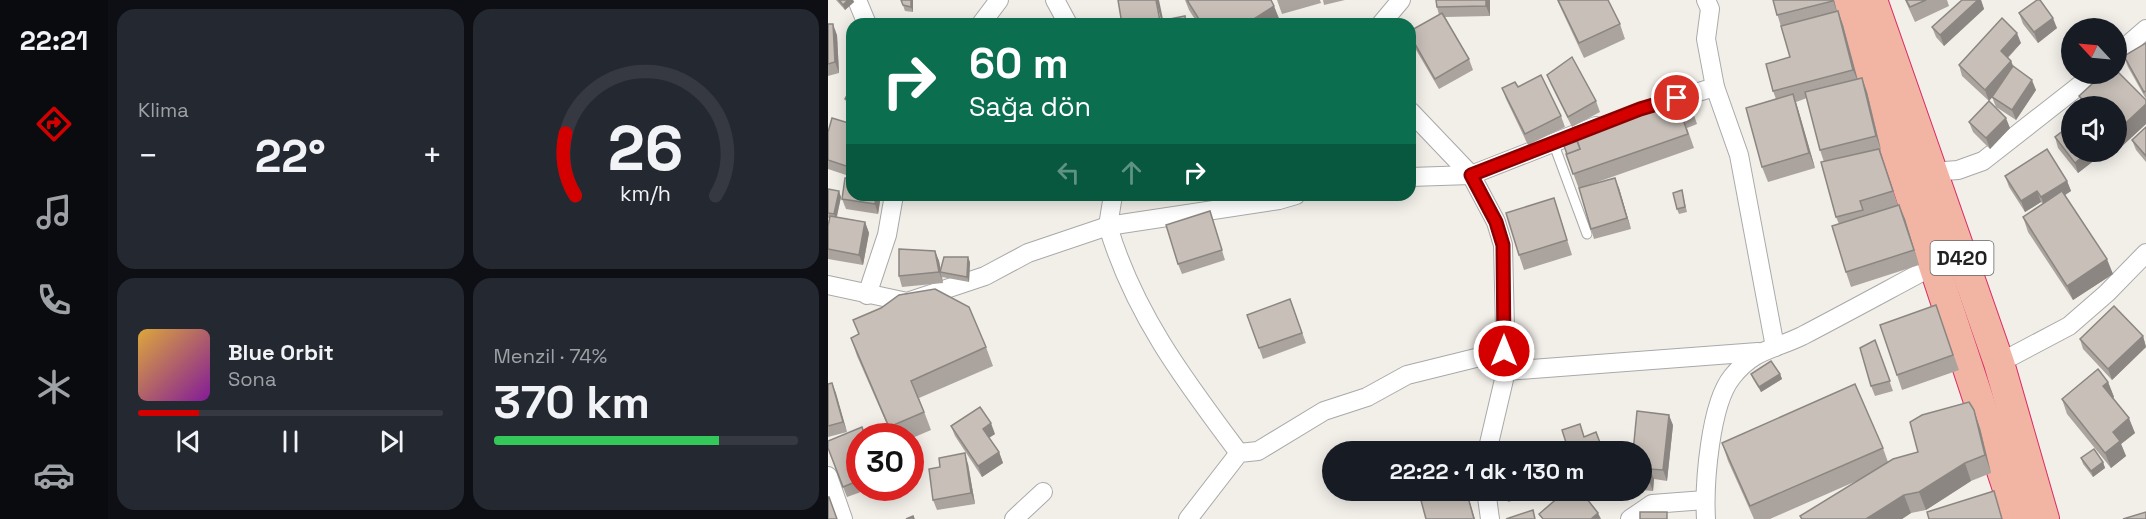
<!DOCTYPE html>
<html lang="tr">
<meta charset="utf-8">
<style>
body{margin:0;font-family:"Space Grotesk",sans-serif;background:#242831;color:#f1f3f6;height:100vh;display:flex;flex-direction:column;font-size:22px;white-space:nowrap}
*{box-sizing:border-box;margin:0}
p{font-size:20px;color:#9ea1a6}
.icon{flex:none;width:33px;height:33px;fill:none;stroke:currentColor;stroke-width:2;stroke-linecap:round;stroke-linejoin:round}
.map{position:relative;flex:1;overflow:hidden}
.panel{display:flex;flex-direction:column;gap:9px;padding:9px;background:#0d0f14;width:720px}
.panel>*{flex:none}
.hud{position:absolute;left:18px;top:18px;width:570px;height:183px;border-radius:18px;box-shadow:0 3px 15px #0003;background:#0b6e4f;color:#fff;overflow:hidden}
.needle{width:39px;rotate:296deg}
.tools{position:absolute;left:1233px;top:18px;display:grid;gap:12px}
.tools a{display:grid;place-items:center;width:66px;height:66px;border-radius:50%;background:#171b24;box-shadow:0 3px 15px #0003;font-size:30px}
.speed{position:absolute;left:18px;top:423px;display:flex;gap:12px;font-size:30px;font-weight:700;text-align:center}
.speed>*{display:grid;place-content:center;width:78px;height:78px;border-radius:50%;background:#171b24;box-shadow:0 3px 15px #0003;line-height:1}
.speed .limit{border:9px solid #d22;background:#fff;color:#111}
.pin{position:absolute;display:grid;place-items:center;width:51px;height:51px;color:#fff;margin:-26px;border:3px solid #fff;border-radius:50%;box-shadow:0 2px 6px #0007}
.me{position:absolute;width:66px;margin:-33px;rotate:0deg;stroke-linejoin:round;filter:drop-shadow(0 0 4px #0008)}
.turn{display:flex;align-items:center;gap:21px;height:126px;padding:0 24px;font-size:27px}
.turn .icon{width:78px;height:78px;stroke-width:2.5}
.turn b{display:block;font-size:42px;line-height:51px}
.lanes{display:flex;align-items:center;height:57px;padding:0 24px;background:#0003;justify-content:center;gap:30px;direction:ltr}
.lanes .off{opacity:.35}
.big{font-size:45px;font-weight:700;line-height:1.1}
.panel .widget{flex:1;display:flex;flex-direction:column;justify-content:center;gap:9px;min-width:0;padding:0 21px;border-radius:18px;background:#242831}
.panel .dial{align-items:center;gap:0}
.dial svg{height:156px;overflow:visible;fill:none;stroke:#363941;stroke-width:7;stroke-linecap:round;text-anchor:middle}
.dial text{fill:#f1f3f6;stroke:none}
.song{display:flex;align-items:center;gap:18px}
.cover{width:72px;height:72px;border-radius:9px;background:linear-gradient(135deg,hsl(40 70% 55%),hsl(290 70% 35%))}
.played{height:6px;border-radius:3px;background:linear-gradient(90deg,#d40000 20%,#363941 20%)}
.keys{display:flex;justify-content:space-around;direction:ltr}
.heat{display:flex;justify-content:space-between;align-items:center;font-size:33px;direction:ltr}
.charge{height:9px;border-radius:4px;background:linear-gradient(90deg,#34c759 74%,#363941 0)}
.panel .tiles{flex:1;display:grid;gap:9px;grid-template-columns:repeat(2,1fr)}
.trip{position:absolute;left:494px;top:441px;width:330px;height:60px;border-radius:30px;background:#171b24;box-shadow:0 3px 15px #0003;font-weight:700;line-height:60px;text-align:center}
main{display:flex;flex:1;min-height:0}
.menu{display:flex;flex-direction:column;width:108px;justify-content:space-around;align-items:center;background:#090b0e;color:#9ea1a6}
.menu .icon{width:42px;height:42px}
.menu .selected{color:#d40000}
.menu b{font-size:27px;color:#f1f3f6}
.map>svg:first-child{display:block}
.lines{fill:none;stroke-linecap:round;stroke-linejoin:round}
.service-casing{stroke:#a9a9a9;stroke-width:11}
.minor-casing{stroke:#a9a9a9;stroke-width:20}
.trunk-casing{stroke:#dc2a67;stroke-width:32}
.service{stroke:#fff;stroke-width:9}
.minor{stroke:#fff;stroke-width:18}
.trunk{stroke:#f2b4a3;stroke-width:30}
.wall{fill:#aba49e}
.shaded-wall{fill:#8b8681}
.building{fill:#c7bfb8;stroke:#8b8681;stroke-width:1.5}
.route-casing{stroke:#8a0000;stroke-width:15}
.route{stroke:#d40000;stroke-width:10}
.labels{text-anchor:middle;stroke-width:4.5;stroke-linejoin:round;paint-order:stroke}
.shield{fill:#fff;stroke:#646464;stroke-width:1.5}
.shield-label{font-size:20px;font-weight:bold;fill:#222}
</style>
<main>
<nav class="menu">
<b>22:21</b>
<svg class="icon selected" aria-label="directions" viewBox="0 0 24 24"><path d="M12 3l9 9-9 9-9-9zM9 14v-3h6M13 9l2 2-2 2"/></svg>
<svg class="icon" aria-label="music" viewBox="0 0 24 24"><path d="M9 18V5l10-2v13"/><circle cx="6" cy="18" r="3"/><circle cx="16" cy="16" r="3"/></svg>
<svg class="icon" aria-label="phone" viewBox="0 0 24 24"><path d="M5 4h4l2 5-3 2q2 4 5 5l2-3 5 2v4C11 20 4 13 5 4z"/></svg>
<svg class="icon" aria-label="climate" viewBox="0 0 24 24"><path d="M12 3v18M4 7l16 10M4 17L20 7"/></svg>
<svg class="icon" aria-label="car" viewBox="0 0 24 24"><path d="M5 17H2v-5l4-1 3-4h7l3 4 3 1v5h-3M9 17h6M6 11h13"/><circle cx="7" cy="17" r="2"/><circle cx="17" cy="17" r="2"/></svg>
</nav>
<section class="panel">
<div class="tiles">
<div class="widget"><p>Klima</p>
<div class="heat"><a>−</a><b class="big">22°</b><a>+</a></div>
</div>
<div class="widget dial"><svg viewBox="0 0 100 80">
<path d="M14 69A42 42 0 1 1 86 69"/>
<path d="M14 69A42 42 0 0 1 9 37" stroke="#d40000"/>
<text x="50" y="56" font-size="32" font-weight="700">26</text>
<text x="50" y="72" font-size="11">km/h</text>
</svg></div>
<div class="widget">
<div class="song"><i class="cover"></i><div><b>Blue Orbit</b><p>Sona</p></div></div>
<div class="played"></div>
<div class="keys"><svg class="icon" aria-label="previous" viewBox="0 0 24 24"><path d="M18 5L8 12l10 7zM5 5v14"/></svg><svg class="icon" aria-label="pause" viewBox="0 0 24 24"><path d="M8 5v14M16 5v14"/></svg><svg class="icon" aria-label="next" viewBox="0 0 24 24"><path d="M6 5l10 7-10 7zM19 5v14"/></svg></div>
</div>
<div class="widget"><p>Menzil · 74%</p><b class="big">370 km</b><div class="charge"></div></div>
</div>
</section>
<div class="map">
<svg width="1318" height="519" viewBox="0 0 1318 519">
<rect width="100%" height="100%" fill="#f2efe9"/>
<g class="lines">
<defs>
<path id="service" d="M725 142 759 234"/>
<g id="minor">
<path d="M29 0 39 24"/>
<path d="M227 0 240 24"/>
<path d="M878 0 882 9 878 39 887 87 911 155 947 347"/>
<path d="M153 24 171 0"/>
<path d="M553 24 573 0"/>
<path d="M1288 55 1318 29"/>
<path d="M837 102 887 87"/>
<path d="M582 111 643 175 668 222 675 245 678 371 659 452"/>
<path d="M1103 172 1130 170 1155 161 1266 74"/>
<path d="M582 177 643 175 768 126"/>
<path d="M0 285 79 302 157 276 200 253 280 226 285 195"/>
<path d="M39 295 59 235 66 195"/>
<path d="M1171 363 1241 326 1279 293 1318 253"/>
<path d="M678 371 930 352"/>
<path d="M411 453C357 381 306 314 280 226L451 200 468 195"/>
<path d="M0 476 15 519"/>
<path d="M658 490 662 519"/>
<path d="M186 519 215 492"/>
<path d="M360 519 411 453 430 451 496 411 539 397 579 375 676 351"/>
<path d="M802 519 824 504 877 500"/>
<path d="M878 519C876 484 882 404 904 377 926 349 945 350 974 336 1018 313 1062 289 1107 265"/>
</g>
<g id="trunk">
<path d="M1018 0 1190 519"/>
<path d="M1044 0 1171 363 1216 519"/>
</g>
</defs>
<use href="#service" class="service-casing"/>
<use href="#minor" class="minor-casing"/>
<use href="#trunk" class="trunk-casing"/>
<use href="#service" class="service"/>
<use href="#minor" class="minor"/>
<use href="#trunk" class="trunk"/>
</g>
<g class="wall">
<path d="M8 0H25L26 2 17 10Z"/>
<path d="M73 0H85V12L77 11Z"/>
<path d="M357 0H443L452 21 447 24H370L361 10Z"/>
<path d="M449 0H492L493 3 454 14Z"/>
<path d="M495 0H517L496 5Z"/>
<path d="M608 0H662V16L617 17 641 59 645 70 611 89 584 43 582 37V31L611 15 609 7Z"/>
<path d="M729 0 792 24 797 39 756 58Z"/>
<path d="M945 0H1006L1009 11H1010L1015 25 1029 79 1034 78 1039 92 1053 150 1051 151 1070 205 1077 219 1091 265 1023 287 1018 272 1011 224 1008 217 996 162 992 150 979 98 968 102 987 168 940 182 934 167 948 99 945 91 962 57Z"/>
<path d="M1077 0H1119L1121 6 1087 22Z"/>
<path d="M1134 0H1153L1156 9 1116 46 1108 37 1104 27Z"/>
<path d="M1191 13 1229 28 1210 43 1195 24Z"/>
<path d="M0 24 9 35 11 73 0 76Z"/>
<path d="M1193 43 1180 58 1183 61 1186 67 1208 90 1188 120 1168 107 1164 97 1161 101 1134 76 1131 65Z"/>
<path d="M1318 43V99L1300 67 1296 56Z"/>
<path d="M719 75 768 101 772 112 744 127 723 85Z"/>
<path d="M24 86V111L21 109 17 99Z"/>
<path d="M690 87 733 116 737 127 700 145 678 99 674 88Z"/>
<path d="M857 88 869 124 859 128 866 148 764 184 791 188 803 229 766 239 751 189 738 154 749 141Z"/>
<path d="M1251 96 1318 100V124L1292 148 1288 144V106H1255Z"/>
<path d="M1141 122 1182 128 1162 149 1145 132Z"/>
<path d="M24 124V177L0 169V132Z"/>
<path d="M1318 127V162L1308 150 1304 140Z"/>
<path d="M1227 137 1244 152H1277L1250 173 1230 148Z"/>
<path d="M1177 176 1239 181 1243 191 1237 195 1285 274 1245 300 1200 232 1195 217 1215 204 1213 202 1197 212 1181 187Z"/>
<path d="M0 189 13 197 9 217 37 222 41 233 35 265 0 259V226L1 218H0Z"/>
<path d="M854 190 859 212 851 214 849 209Z"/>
<path d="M53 195 50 214 18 209 14 199Z"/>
<path d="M726 198 744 255 696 270 691 255Z"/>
<path d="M382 211 397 260 354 274 350 264Z"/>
<path d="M107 251 111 261 113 270 142 262 141 282 114 277V276L115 283 74 287 71 276Z"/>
<path d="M462 299 478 343 435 359 419 315Z"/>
<path d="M1108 305 1131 370 1074 390 1069 375Z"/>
<path d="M25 320 158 347 165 366 91 398 103 430 82 439V436H64L29 356 23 338 31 334Z"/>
<path d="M1315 336 1318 347 1284 380 1255 349 1252 339Z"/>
<path d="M1047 340 1065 391 1047 396 1043 386Z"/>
<path d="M923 374H952L954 379 933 392 925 379Z"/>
<path d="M1280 382 1286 397 1285 398 1307 433 1293 444 1298 456 1283 468 1239 414 1234 399Z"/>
<path d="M4 383 19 432 0 437V384Z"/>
<path d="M845 425 839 481 826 479 825 491 813 490V452Z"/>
<path d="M123 426 167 434 161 438 171 452 175 463 154 477 127 436Z"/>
<path d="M1152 428 1163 473 1143 481 1098 510 1083 513 1074 519H973L972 516 1033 479 942 519H926L900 461 894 443 1055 448 1060 462 1090 452Z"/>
<path d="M768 432 775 452H741L756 437Z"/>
<path d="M32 436V488H44L19 497 0 449Z"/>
<path d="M1253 458 1275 462 1277 468 1265 477 1255 464Z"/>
<path d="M140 464 147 504 109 510 105 500Z"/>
<path d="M676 490H712V493L680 502Z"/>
<path d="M765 490H801V491L767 496Z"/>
</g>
<g class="shaded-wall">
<path d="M20 0H25L26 2 17 10 15 5Z"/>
<path d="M83 0H85V12L83 7Z"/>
<path d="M328 0H331L336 24H334Z"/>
<path d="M658 0H662V16L658 6Z"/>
<path d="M1005 0H1006L1010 16Z"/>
<path d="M1150 0H1153L1156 9 1116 46 1112 35Z"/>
<path d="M446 6 452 21 447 24H418Z"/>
<path d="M1010 11 1015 25 1031 84 1025 70Z"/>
<path d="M1225 18 1229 28 1210 43 1206 32Z"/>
<path d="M5 24 9 35 11 73 7 62Z"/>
<path d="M1189 33 1193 43 1176 61 1173 51Z"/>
<path d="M1183 61 1187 72 1161 101 1157 90Z"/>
<path d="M1034 78 1039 92 1053 150 1048 136Z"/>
<path d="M1204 80 1208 90 1188 120 1184 110Z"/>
<path d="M965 94 970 109 987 168 981 153Z"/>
<path d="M1318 104V124L1292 148 1288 137V132Z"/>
<path d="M1178 118 1182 128 1162 149 1158 138Z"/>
<path d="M1260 152H1277L1250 173 1247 163Z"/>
<path d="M787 178 791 188 803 229 799 218Z"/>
<path d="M1239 181 1243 191 1217 208 1213 197Z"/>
<path d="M11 191 13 197 8 219 6 214Z"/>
<path d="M1209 191 1213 202 1197 212 1193 201Z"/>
<path d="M48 195H53L50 214 47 204Z"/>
<path d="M1071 205 1077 219 1091 265Z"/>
<path d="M37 222 41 233 35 265 31 255Z"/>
<path d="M107 251 111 261 113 272H112L115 283 111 272Z"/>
<path d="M140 257 142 262 141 282 139 277Z"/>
<path d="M1279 259 1285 274 1245 300 1239 286Z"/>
<path d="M1315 336 1318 347 1284 380 1280 369Z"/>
<path d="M952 374 954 379 933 392 931 387Z"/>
<path d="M1280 382 1286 397 1281 401 1275 386Z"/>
<path d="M4 383 8 393 19 432 15 422Z"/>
<path d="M1146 410 1152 428 1163 473 1157 455Z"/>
<path d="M841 415 845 425 839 481 835 470Z"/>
<path d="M1301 418 1307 433 1293 444 1298 456 1283 468 1277 453 1285 432Z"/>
<path d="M163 423 167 434 159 439 155 429Z"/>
<path d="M171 452 175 463 154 477 150 466Z"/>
<path d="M137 453 140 464 147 504 143 493Z"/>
<path d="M1275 462 1277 468 1265 477 1263 471Z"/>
<path d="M1137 463 1143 481 1098 510 1091 492Z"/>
<path d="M822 469 826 479 825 491 821 481Z"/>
<path d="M638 490 647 519H646Z"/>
<path d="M1076 495 1083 513 1074 519H1038Z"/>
<path d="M770 513 773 519H763Z"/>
</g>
<g class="building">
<path d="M11 0H20L15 5Z"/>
<path d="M73 0H83V7L75 5Z"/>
<path d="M290 0H328L332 21 357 16 358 24H294Z"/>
<path d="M359 0H443L446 6 418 24H374Z"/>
<path d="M608 0H658V6L609 7Z"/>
<path d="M730 0H780L792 24 751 43Z"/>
<path d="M945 0H1005V1L949 15Z"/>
<path d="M1078 0H1098L1082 7Z"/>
<path d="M1134 0H1150L1112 35 1104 27Z"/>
<path d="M1209 0H1212L1225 18 1206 32 1191 13Z"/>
<path d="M1010 11 1025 70 945 91 938 64 962 57 953 26Z"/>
<path d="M614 13 641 59 607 79 582 35V31Z"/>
<path d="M1174 18 1189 33 1173 51 1183 61 1157 90 1131 65Z"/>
<path d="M0 24H5L7 62 0 64Z"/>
<path d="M1318 43V91L1316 92 1296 56Z"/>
<path d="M744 57 768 101 740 117 719 75Z"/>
<path d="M1185 66 1204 80 1184 110 1164 97Z"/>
<path d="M1288 70 1318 100V104L1288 132V106H1261L1251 96 1275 74H1288Z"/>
<path d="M713 75 733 116 697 134 674 88 687 82 690 87Z"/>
<path d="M1034 78 1048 136 992 150 977 92Z"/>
<path d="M24 86V102L17 99Z"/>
<path d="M857 88 864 109 853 113 860 134 745 174 738 154 752 149 745 128Z"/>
<path d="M965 94 981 153 934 167 918 108Z"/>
<path d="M1161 101 1178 118 1158 138 1141 122Z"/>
<path d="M4 118 24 124V168L0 160V132Z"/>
<path d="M1244 124V152H1260L1247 163 1227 137Z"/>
<path d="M1318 127V156L1304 140Z"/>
<path d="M749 141 752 149 739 154 736 146Z"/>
<path d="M1051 149 1065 191 1032 201 1035 210 1008 217 993 162Z"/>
<path d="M1219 149 1239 181 1213 197 1209 191 1193 201 1177 176Z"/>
<path d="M17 178 24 179V195H48L47 204 14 199Z"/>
<path d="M787 178 799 218 763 229 751 188Z"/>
<path d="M0 189 11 191 6 214 0 213Z"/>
<path d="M854 190 857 207 849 209 845 193Z"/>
<path d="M1234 191 1279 259 1239 286 1195 217Z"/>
<path d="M726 198 739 240 691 255 678 213Z"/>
<path d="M1071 205 1086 250 1018 272 1004 226Z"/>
<path d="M382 211 394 250 350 264 338 225Z"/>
<path d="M2 216 37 222 31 255 0 249V226Z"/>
<path d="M71 249 107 251 111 272 71 276Z"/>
<path d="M116 257H140L139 277 112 272Z"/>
<path d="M107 289 141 307 158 347 83 381 96 412 61 427 23 338 31 334 25 320 53 308 71 295Z"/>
<path d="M462 299 474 333 431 348 419 315Z"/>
<path d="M1108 305 1125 355 1069 375 1052 325Z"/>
<path d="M1286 306 1315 336 1280 369 1252 339Z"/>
<path d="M1047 340 1062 381 1043 386 1032 348Z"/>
<path d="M943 361 952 374 931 387 923 374Z"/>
<path d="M1270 369 1280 382 1275 386 1301 418 1285 432 1292 441 1277 453 1234 399Z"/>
<path d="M4 383 15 422 0 426V384Z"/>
<path d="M1027 384 1055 448 922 506 894 443Z"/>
<path d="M1141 402 1146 410 1157 455 1137 463 1091 492 1076 495 1038 519H974L972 516 1065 459 1090 452 1082 422 1094 415Z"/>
<path d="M152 407 163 423 155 429 171 452 150 466 123 426Z"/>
<path d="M809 411 841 415 835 470 822 469 821 481 813 480V452H805Z"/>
<path d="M752 424 756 437 768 432 774 448 764 452H741L734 430Z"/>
<path d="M34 427 37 436H32V480L15 487 0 448V441Z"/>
<path d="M1266 449 1275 462 1263 471 1253 458Z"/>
<path d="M137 453 143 493 105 500 101 469 112 467 111 458Z"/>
<path d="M598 490H638L646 519H598L591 493Z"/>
<path d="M739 490H752L770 513 763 519H715L711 514Z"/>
<path d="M1166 491 1174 519H1101L1099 512Z"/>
<path d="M0 497H1L9 519H0Z"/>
<path d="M705 510 707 519H678Z"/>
<rect x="812" y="512" width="27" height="7"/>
<path d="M1318 512V519H1295Z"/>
<path d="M85 516 86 519H78Z"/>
</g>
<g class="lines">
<defs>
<path id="route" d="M676 351 675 245 668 222 643 175 812 109 849 98"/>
</defs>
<use href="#route" class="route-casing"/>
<use href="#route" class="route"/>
</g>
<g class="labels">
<rect class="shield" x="1102.5" y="241" width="63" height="34" rx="4.5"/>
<g class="shield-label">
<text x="1134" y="265">D420</text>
</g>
</g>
</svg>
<div class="tools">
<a><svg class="needle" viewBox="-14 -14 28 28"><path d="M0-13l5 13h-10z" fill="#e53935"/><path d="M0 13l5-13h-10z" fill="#9ea1a6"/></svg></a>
<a><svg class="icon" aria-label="sound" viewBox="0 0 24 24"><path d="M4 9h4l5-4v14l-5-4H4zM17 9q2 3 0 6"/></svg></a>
</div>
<div class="speed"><div class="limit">30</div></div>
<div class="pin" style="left:849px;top:98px;background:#d93025"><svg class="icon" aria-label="arrive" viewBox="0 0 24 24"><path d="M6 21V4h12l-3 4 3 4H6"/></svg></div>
<svg class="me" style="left:676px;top:351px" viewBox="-20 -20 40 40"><circle r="17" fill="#d40000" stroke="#fff" stroke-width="3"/><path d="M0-11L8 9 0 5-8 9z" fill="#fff"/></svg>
<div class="trip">22:22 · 1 dk · 130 m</div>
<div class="hud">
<div class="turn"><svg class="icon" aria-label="right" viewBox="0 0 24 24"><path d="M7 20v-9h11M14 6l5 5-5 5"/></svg><div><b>60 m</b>Sağa dön</div></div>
<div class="lanes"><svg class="icon off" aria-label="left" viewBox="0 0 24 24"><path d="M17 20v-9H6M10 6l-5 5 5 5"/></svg><svg class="icon off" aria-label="ahead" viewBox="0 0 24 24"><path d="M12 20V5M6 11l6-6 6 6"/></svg><svg class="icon" aria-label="right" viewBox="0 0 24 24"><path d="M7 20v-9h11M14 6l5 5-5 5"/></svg></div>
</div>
</div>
</main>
